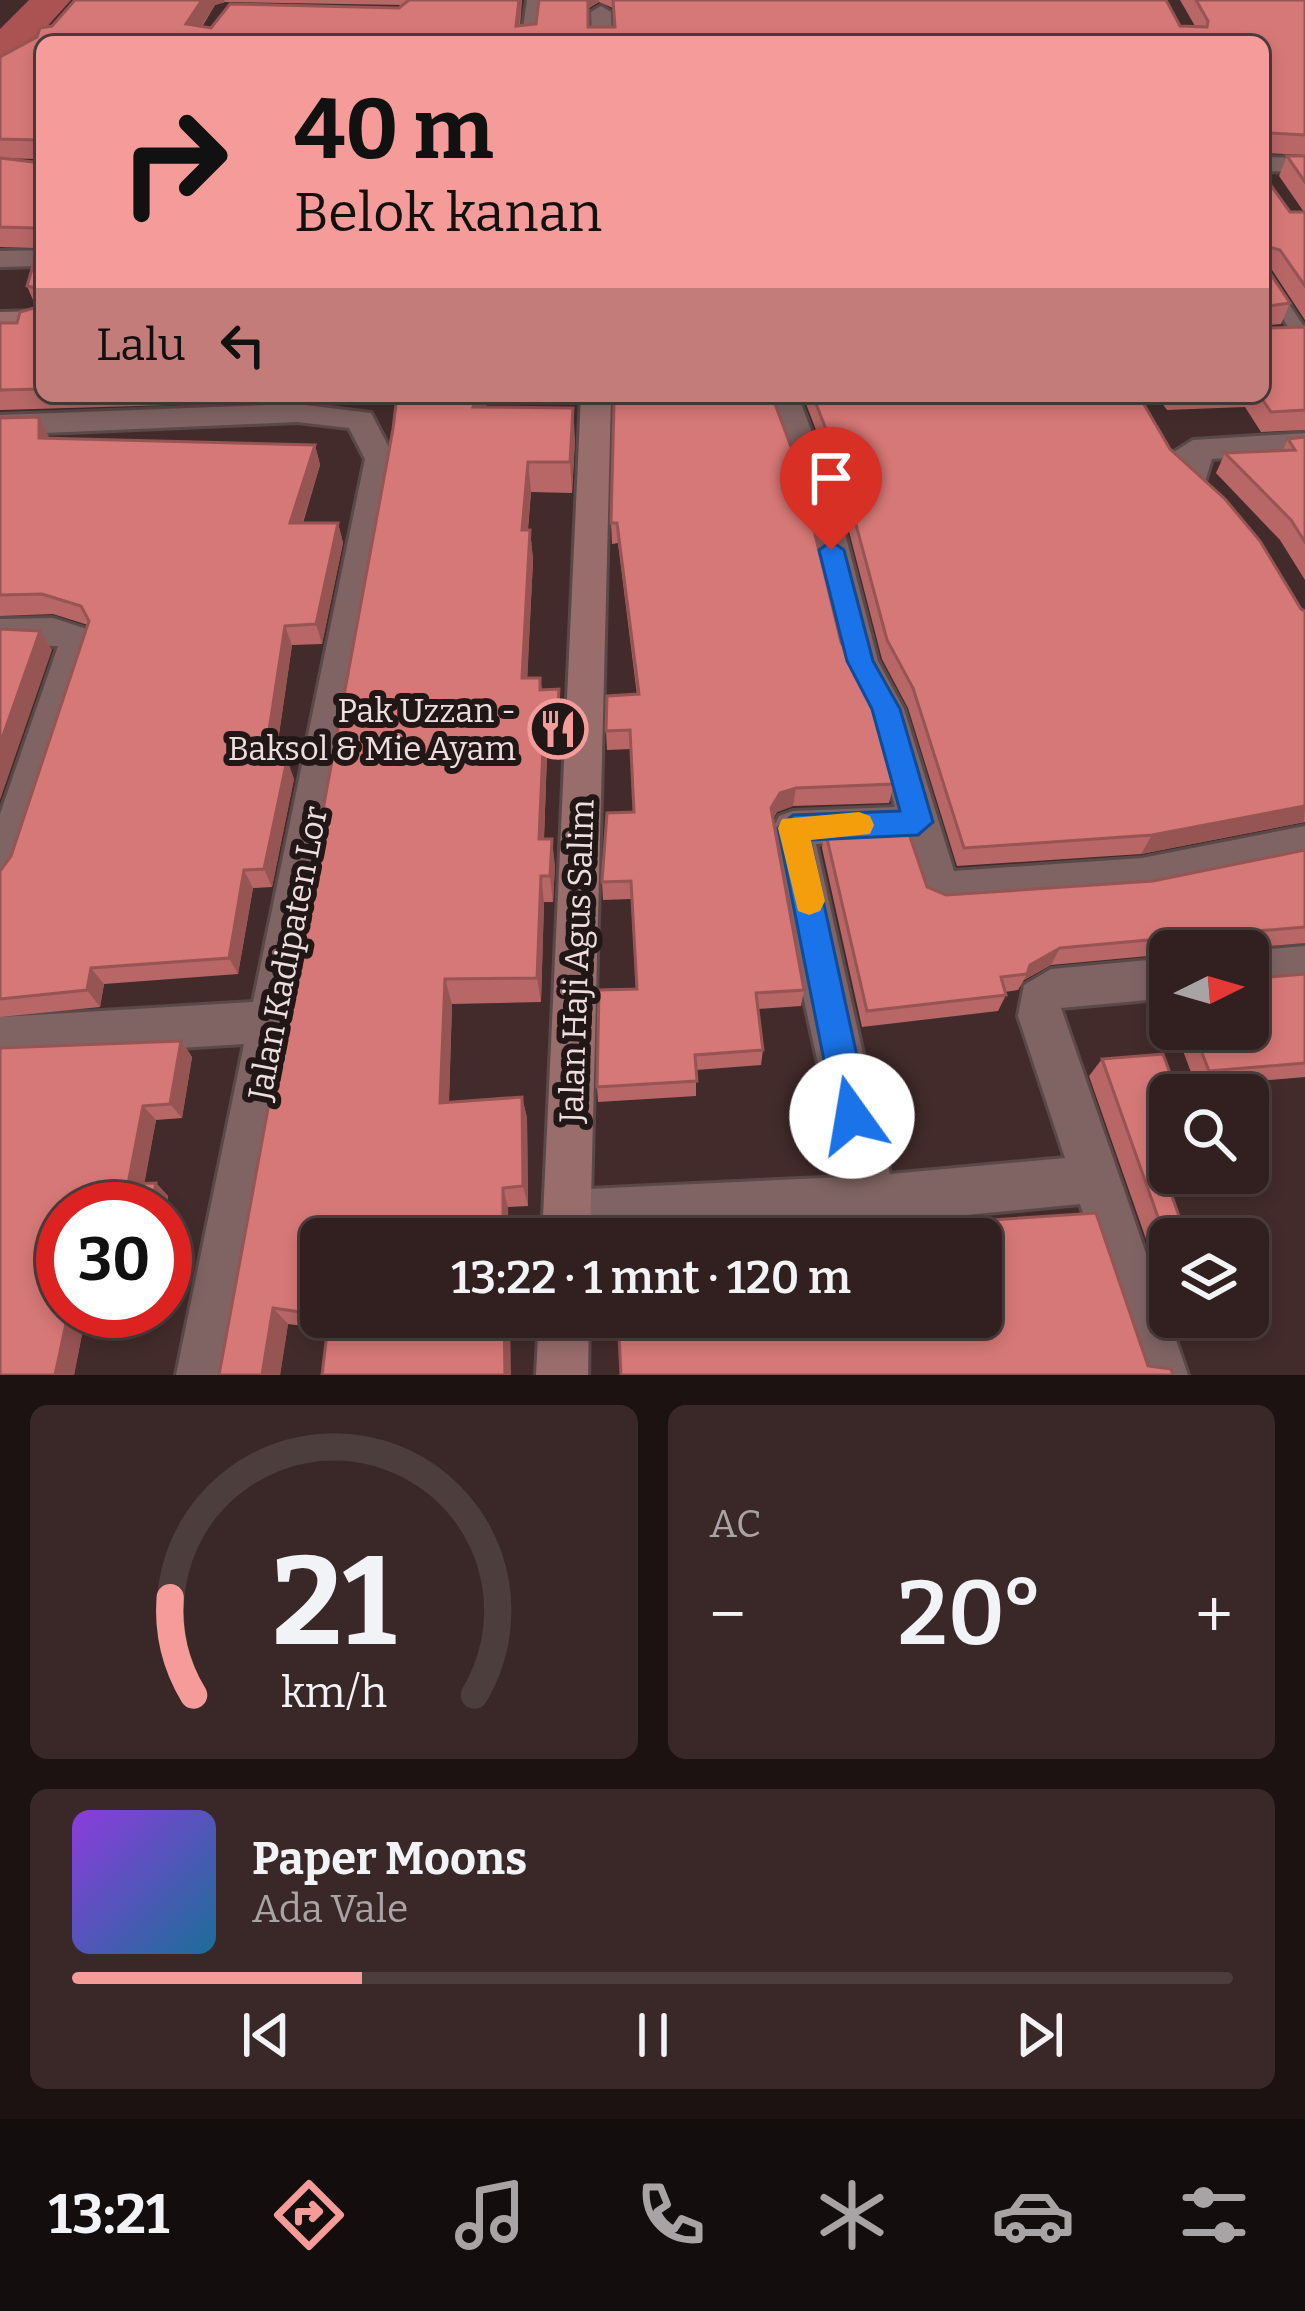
<!DOCTYPE html>
<html lang="id">
<meta charset="utf-8">
<style>
body{margin:0;font-family:Bitter,serif;background:#3a2829;color:#f1f3f6;height:100vh;display:flex;flex-direction:column;font-size:45px;white-space:nowrap}
*{box-sizing:border-box;margin:0}
p{font-size:39px;color:#a8a3a5}
.icon{flex:none;width:66px;height:66px;fill:none;stroke:currentColor;stroke-width:2;stroke-linecap:round;stroke-linejoin:round}
.map{position:relative;height:1375px;overflow:hidden}
.sheet{display:flex;flex-direction:column;gap:30px;padding:30px;background:#1c1212;flex:1}
.sheet>*{flex:none}
.top-card{position:absolute;left:36px;top:36px;width:1233px;height:366px;border-radius:18px;box-shadow:0 6px 18px #0003,0 0 0 3px #4d3e3e;background:#f59b99;color:#111;overflow:hidden}
.needle{width:78px;rotate:85deg}
.buttons{position:absolute;left:1149px;top:930px;display:grid;gap:24px}
.buttons a{display:grid;place-items:center;width:120px;height:120px;border-radius:18px;background:#322020;box-shadow:0 6px 18px #0003,0 0 0 3px #4d3e3e;font-size:60px}
.speed{position:absolute;left:36px;top:1182px;display:flex;gap:24px;font-size:60px;font-weight:700;text-align:center}
.speed>*{display:grid;place-content:center;width:156px;height:156px;border-radius:50%;background:#322020;box-shadow:0 6px 18px #0003,0 0 0 3px #4d3e3e;line-height:1}
.speed .limit{border:18px solid #d22;background:#fff;color:#111}
.pin{position:absolute;display:grid;place-items:center;width:102px;height:102px;color:#fff;margin:-123px -51px;border-radius:50% 50% 50% 0;rotate:-45deg;box-shadow:0 0 12px #0007}
.pin .icon{rotate:45deg}
.me{position:absolute;width:132px;margin:-66px;rotate:347deg;stroke-linejoin:round;filter:drop-shadow(0 0 9px #0008)}
.turn{display:flex;align-items:center;gap:42px;height:252px;padding:0 60px;font-size:54px}
.turn .icon{width:156px;height:156px;stroke-width:2.5}
.turn b{display:block;font-size:84px;line-height:102px}
.then{display:flex;align-items:center;height:114px;padding:0 60px;background:#0003;gap:24px;font-size:45px}
.big{font-size:90px;font-weight:600;line-height:1.1}
.sheet .widget{flex:1;display:flex;flex-direction:column;justify-content:center;gap:18px;min-width:0;padding:0 42px;border-radius:18px;background:#3a2829}
.sheet .dial{align-items:center;gap:0}
.dial svg{height:312px;overflow:visible;fill:none;stroke:#4d3e3e;stroke-width:7;stroke-linecap:round;text-anchor:middle}
.dial text{fill:#f1f3f6;stroke:none}
.song{display:flex;align-items:center;gap:36px}
.cover{width:144px;height:144px;border-radius:18px;background:linear-gradient(135deg,hsl(270 70% 55%),hsl(200 70% 35%))}
.played{height:12px;border-radius:6px;background:linear-gradient(90deg,#f59b99 25%,#4d3e3e 25%)}
.keys{display:flex;justify-content:space-around;direction:ltr}
.heat{display:flex;justify-content:space-between;align-items:center;font-size:66px;direction:ltr}
.sheet .tiles{flex:1;display:grid;gap:30px;grid-template-columns:1fr 1fr}
.widget:last-child{grid-column:span 2}
.trip{position:absolute;left:300px;top:1218px;width:702px;height:120px;border-radius:18px;background:#322020;box-shadow:0 6px 18px #0003,0 0 0 3px #4d3e3e;font-weight:600;line-height:120px;text-align:center}
.tab-bar{display:flex;height:192px;justify-content:space-around;align-items:center;background:#140d0d;color:#a8a3a5}
.tab-bar .icon{width:84px;height:84px}
.tab-bar .active{color:#f59b99}
.tab-bar b{font-size:54px;color:#f1f3f6}
.map>svg:first-child{display:block}
.lines{fill:none;stroke-linecap:round;stroke-linejoin:round}
.river{fill:#ab5252;fill-rule:evenodd}
.lane-casing{stroke:#5b4848;stroke-width:6}
.street-casing{stroke:#5b4848;stroke-width:6}
.secondary-casing{stroke:#5b4848;stroke-width:6}
.lane{fill:#7f6463;fill-rule:evenodd}
.street{fill:#7f6463;fill-rule:evenodd}
.secondary{fill:#986d6c;fill-rule:evenodd}
.wall{fill:#b86766;fill-rule:evenodd}
.shaded-wall{fill:#965453}
.building{fill:#d67877;stroke:#965453;stroke-width:3}
.route{fill:#1a73e8;stroke:#114b97;stroke-width:3}
.slow{fill:#f59e0b}
.labels{text-anchor:middle;stroke-width:12;stroke-linejoin:round;paint-order:stroke}
.poi-label{font-size:33px;fill:#eededd;stroke:#221717;text-anchor:end}
.street-label{font-size:33px;fill:#eededd;stroke:#221717}
</style>
<div class="map">
<svg width="1305" height="1375" viewBox="0 0 1305 1375">
<rect width="100%" height="100%" fill="#432b2b"/>
<g class="lines">
<path class="river" d="M29 0H71L15 62 0 66V29Z"/>
<defs>
<g id="lane">
<path d="M527 0H539L533 42H521Z"/>
<path d="M1263 271 1268 273 1305 328V340L1296 339 1263 288Z"/>
</g>
<g id="street">
<path d="M601 6 611 12 612 42H592L591 12Z"/>
<path d="M1263 157 1305 158V172L1263 171Z"/>
<path d="M42 250V266L0 267V251Z"/>
<path d="M768 396H798L833 487 878 661 904 709 954 871 1142 858 1305 826V860L1142 894 939 908 925 903 904 839 816 844 890 1174 1065 1158 1018 1016 1024 985 1051 969 1170 958V998L1061 1008 1188 1375H1136L1080 1204 872 1224 567 1238 550 1231 543 1214 550 1197 567 1190 843 1177 795 959 773 828 779 816 793 811 895 807 868 709 842 661 801 487Z"/>
<path d="M297 404 371 413 395 459 228 1375H176L244 1044 0 1059V1017L253 1002 365 459 349 428 297 422 0 435V415Z"/>
<path d="M1305 433V453L1212 459 1205 482C1186 488 1171 476 1161 460L1193 440Z"/>
<path d="M53 618 90 630 95 639 20 872 14 884 0 890V814L58 646 0 645V619Z"/>
<path d="M1305 946V986L1248 991V951Z"/>
</g>
<g id="secondary">
<path d="M42 311V327L0 328V312Z"/>
<path d="M581 396H611L590 1239H542Z"/>
<path d="M539 1317H589L588 1375H536Z"/>
</g>
</defs>
<use href="#lane" class="lane-casing"/>
<use href="#street" class="street-casing"/>
<use href="#secondary" class="secondary-casing"/>
<use href="#lane" class="lane"/>
<use href="#street" class="street"/>
<use href="#secondary" class="secondary"/>
</g>
<g class="wall">
<path d="M75 0H522L520 26 536 24 539 0H1166L1180 26H1195L1180 0H1305V155L1267 153V180L1290 212H1304L1279 176 1287 156H1305V320L1272 270 1268 269 1290 303 1281 324 1269 325V328L1305 327V430L1261 432 1245 407 1167 410 1157 396H1263V42H42V396H337L336 400 0 410V323H17L36 307 27 286 38 248 0 247V57L37 37 52 26ZM225 2 402 5 399 8 211 28 202 27 215 5ZM599 2 613 8 614 27H589V8ZM0 158 34 159V162Z"/>
<path d="M358 396H489L486 407 575 439 572 493 531 492 528 530H530L533 560 527 678H540L542 690 562 718 560 753 547 754 544 839 555 865 553 902H544L541 1002 452 1004 449 1103 522 1097 527 1118 528 1206 508 1207 321 1239V1317H510L328 1329 288 1324 280 1375H219L393 429 397 398 359 400Z"/>
<path d="M626 396 841 642 894 784 889 803 793 806 777 812 773 819 804 990 801 1006 758 1009 763 1050 761 1065 696 1070V1096L598 1102 597 1087 636 989 631 899 603 900 602 882 634 812 631 749 607 750 606 731 637 695 618 543 612 544 611 523Z"/>
<path d="M803 396H1139L1170 449 1301 609 1305 611V822L1141 854 957 866 908 708 882 659 837 485Z"/>
<path d="M0 418 49 438 315 445 320 465 303 523H338L343 543 322 644 292 645 275 762 287 760 294 779 272 887 253 888 238 974 104 984 100 1007 0 1017V871L11 856 88 625 53 614 0 616Z"/>
<path d="M1305 437V580L1280 540 1216 473 1225 453 1283 450 1288 439Z"/>
<path d="M825 830 927 887 946 895 1153 881 1305 850V943L1258 947 1259 978 1305 974V1077L1196 1086 1175 1029H1248V951H1170V954L1051 965 1024 980 1018 990 1005 992 1006 995 998 1011 862 1027 822 848Z"/>
<path d="M1170 996V1016L1165 1003Z"/>
<path d="M181 1041 192 1057 182 1118 156 1120 144 1183H156L168 1196 165 1216V1209H63L128 1311 126 1326 83 1329 74 1375H0V1048Z"/>
<path d="M1102 1059 1170 1095V1169L1163 1170 1170 1239V1278L1160 1279 1089 1076Z"/>
</g>
<g class="shaded-wall">
<path d="M202 0H224L225 2 215 5 191 42 186 24Z"/>
<path d="M519 0H522L517 42 516 26Z"/>
<path d="M588 0H599V2L589 8Z"/>
<path d="M477 396H489L478 438 473 407Z"/>
<path d="M573 408 575 439 572 493 570 462Z"/>
<path d="M39 417 49 437V458L39 438Z"/>
<path d="M315 445 320 465 296 544 290 523Z"/>
<path d="M528 462 531 492 525 560 522 530Z"/>
<path d="M338 523 343 543 322 644 316 624Z"/>
<path d="M530 530 533 560 526 707 522 678Z"/>
<path d="M285 626 292 645 272 782 264 763Z"/>
<path d="M40 631 52 650 0 800V744Z"/>
<path d="M559 689 562 718 560 753 557 724Z"/>
<path d="M544 725 547 754 543 866 539 839Z"/>
<path d="M287 760 294 779 272 887 264 869Z"/>
<path d="M796 788 793 806 777 812 769 826 771 808 780 793Z"/>
<path d="M1305 806 1304 822 1141 854 1152 835Z"/>
<path d="M552 839 555 865 553 902 550 876Z"/>
<path d="M244 870 253 888 238 974 229 958Z"/>
<path d="M541 876 544 902 541 1002 537 978Z"/>
<path d="M1060 948 1051 965 1024 980 1030 965Z"/>
<path d="M91 968 104 984 100 1007 87 990Z"/>
<path d="M445 979 452 1004 448 1125 440 1103Z"/>
<path d="M181 1041 192 1057 182 1118 170 1104Z"/>
<path d="M522 1097 527 1118 528 1206 523 1186Z"/>
<path d="M143 1106 156 1120 142 1197 128 1184Z"/>
<path d="M156 1183 168 1196 165 1216V1209H151Z"/>
<path d="M503 1188 508 1207 509 1239H503Z"/>
<path d="M273 1308 288 1324 280 1375H262Z"/>
<path d="M112 1311H128L126 1326 111 1315Z"/>
<path d="M504 1317H510L511 1375H505Z"/>
<path d="M67 1319 83 1329 74 1375H55Z"/>
</g>
<g class="building">
<path d="M75 0H202L186 24 211 28 230 4 399 8 409 0H519L516 26 536 24 539 0H588V27H615L613 0H1166L1180 26 1207 27 1208 21 1196 0H1305V135L1271 133 1266 138 1267 180 1290 212H1305V286L1280 250 1269 247 1268 270 1290 303 1269 306V328L1305 327V410L1271 412 1260 396H1263V42H42V217L37 228 0 227V158L34 162 38 140 0 139V57L37 37 40 28 52 26Z"/>
<path d="M1287 156H1305V182Z"/>
<path d="M42 235V389L0 390V323H17L20 312 38 307 36 288 27 286Z"/>
<path d="M397 396H477L473 407 573 408 570 462H528L522 530H530L522 678H540V690L559 689 557 724 544 725 539 839H552L550 876H541L537 978 445 979 440 1103 522 1097 523 1186 503 1188V1239H321V1315L273 1308 262 1375H219L393 429Z"/>
<path d="M626 396H772L799 468 841 642 868 691 894 784 796 788 780 793 771 808 804 990 756 993 763 1050 695 1055 697 1081 597 1087 599 990 637 989 631 881 602 882 607 813 634 812 630 730 606 731 607 696 639 694 617 523H611L614 404Z"/>
<path d="M813 396H1139L1170 449 1225 499 1260 541 1301 609 1305 611V806L1152 835 964 848 913 688 887 640 840 465Z"/>
<path d="M39 417V438L315 445 290 523H338L316 624 285 626 264 763 287 760 264 869 244 870 229 958 91 968 87 990 0 999V871L11 856 89 621 81 606 42 594 0 595V418Z"/>
<path d="M1305 437V542L1291 520 1225 453 1295 450 1288 439Z"/>
<path d="M0 629 40 631 0 744Z"/>
<path d="M906 825 927 887 946 895 1153 881 1305 850V927L1258 931 1259 978 1305 974V1063L1209 1071 1193 1029H1248V951H1186V941L1181 937 1060 948 1030 965 1027 974 1001 977 1006 995 867 1011 825 830Z"/>
<path d="M181 1041 170 1104 143 1106 128 1184 156 1183 151 1209H63V1311H112L111 1315 67 1319 55 1375H0V1048Z"/>
<path d="M1163 1054 1178 1095H1170V1155L1158 1156 1187 1239H1170V1251L1102 1059Z"/>
<path d="M1096 1213 1148 1366 1171 1369 1173 1375H621L618 1317H981V1239H658L821 1227 822 1232 899 1226 901 1238 979 1232 976 1221Z"/>
<path d="M329 1317H504L505 1375H322Z"/>
</g>
<path class="route" d="M831 541 844 550 873 661 900 709 933 822 918 835 810 840 870 1116 865 1128 852 1133 840 1128 835 1116 778 828 793 815 900 811 872 709 847 661 819 550Z"/>
<path class="slow" d="M859 812 870 816 874 825 870 834 811 840 825 901 820 911 809 915 798 911 778 828 782 819Z"/>
<defs>
<symbol id="restaurant-ring" viewBox="-11 -11 22 22"><circle r="9.5" fill="#221717" stroke="#f59b99" stroke-width="1.5"/><path d="M-5-6h1v4h1v-4h1v4h1v-4h1v5L-1.5 .5V6h-2V.5L-5-1ZM5-6V6H3V1.5H1.5Q1.5-4 5-6Z" fill="#f59b99"/></symbol>
</defs>
<g fill-rule="evenodd">
<use href="#restaurant-ring" x="525" y="696" width="66" height="66"/>
</g>
<g class="labels">
<g class="poi-label">
<text x="516" y="722">Pak Uzzan -<tspan x="516" dy="38">Baksol &amp; Mie Ayam</tspan></text>
</g>
<g class="street-label">
<text transform="translate(287 953) rotate(-79)" y="12">Jalan Kadipaten Lor</text>
<text transform="translate(576 961) rotate(-88)" y="12">Jalan Haji Agus Salim</text>
</g>
</g>
</svg>
<div class="buttons">
<a><svg class="needle" viewBox="-14 -14 28 28"><path d="M0-13l5 13h-10z" fill="#e53935"/><path d="M0 13l5-13h-10z" fill="#a8a3a5"/></svg></a>
<a><svg class="icon" aria-label="search" viewBox="0 0 24 24"><circle cx="10" cy="10" r="6"/><path d="M15 15l6 6"/></svg></a>
<a><svg class="icon" aria-label="layers" viewBox="0 0 24 24"><path d="M12 4l9 5-9 5-9-5zM3 14l9 5 9-5"/></svg></a>
</div>
<div class="speed"><div class="limit">30</div></div>
<div class="pin" style="left:831px;top:550px;background:#d93025"><svg class="icon" aria-label="arrive" viewBox="0 0 24 24"><path d="M6 21V4h12l-3 4 3 4H6"/></svg></div>
<svg class="me" style="left:852px;top:1116px" viewBox="-20 -20 40 40"><circle r="19" fill="#fff"/><path d="M0-13L10 11 0 6-10 11z" fill="#1a73e8"/></svg>
<div class="trip">13:22 · 1 mnt · 120 m</div>
<div class="top-card">
<div class="turn"><svg class="icon" aria-label="right" viewBox="0 0 24 24"><path d="M7 20v-9h11M14 6l5 5-5 5"/></svg><div><b>40 m</b>Belok kanan</div></div>
<div class="then">Lalu<svg class="icon" aria-label="left" viewBox="0 0 24 24"><path d="M17 20v-9H6M10 6l-5 5 5 5"/></svg></div>
</div>
</div>
<section class="sheet">
<div class="tiles">
<div class="widget dial"><svg viewBox="0 0 100 80">
<path d="M14 69A42 42 0 1 1 86 69"/>
<path d="M14 69A42 42 0 0 1 8 44" stroke="#f59b99"/>
<text x="50" y="56" font-size="32" font-weight="700">21</text>
<text x="50" y="72" font-size="11">km/h</text>
</svg></div>
<div class="widget"><p>AC</p>
<div class="heat"><a>−</a><b class="big">20°</b><a>+</a></div>
</div>
<div class="widget">
<div class="song"><i class="cover"></i><div><b>Paper Moons</b><p>Ada Vale</p></div></div>
<div class="played"></div>
<div class="keys"><svg class="icon" aria-label="previous" viewBox="0 0 24 24"><path d="M18 5L8 12l10 7zM5 5v14"/></svg><svg class="icon" aria-label="pause" viewBox="0 0 24 24"><path d="M8 5v14M16 5v14"/></svg><svg class="icon" aria-label="next" viewBox="0 0 24 24"><path d="M6 5l10 7-10 7zM19 5v14"/></svg></div>
</div>
</div>
</section>
<nav class="tab-bar">
<b>13:21</b>
<svg class="icon active" aria-label="directions" viewBox="0 0 24 24"><path d="M12 3l9 9-9 9-9-9zM9 14v-3h6M13 9l2 2-2 2"/></svg>
<svg class="icon" aria-label="music" viewBox="0 0 24 24"><path d="M9 18V5l10-2v13"/><circle cx="6" cy="18" r="3"/><circle cx="16" cy="16" r="3"/></svg>
<svg class="icon" aria-label="phone" viewBox="0 0 24 24"><path d="M5 4h4l2 5-3 2q2 4 5 5l2-3 5 2v4C11 20 4 13 5 4z"/></svg>
<svg class="icon" aria-label="climate" viewBox="0 0 24 24"><path d="M12 3v18M4 7l16 10M4 17L20 7"/></svg>
<svg class="icon" aria-label="car" viewBox="0 0 24 24"><path d="M5 17H2v-5l4-1 3-4h7l3 4 3 1v5h-3M9 17h6M6 11h13"/><circle cx="7" cy="17" r="2"/><circle cx="17" cy="17" r="2"/></svg>
<svg class="icon" aria-label="filters" viewBox="0 0 24 24"><path d="M4 7h16M4 17h16"/><circle cx="9" cy="7" r="2"/><circle cx="15" cy="17" r="2"/></svg>
</nav>
